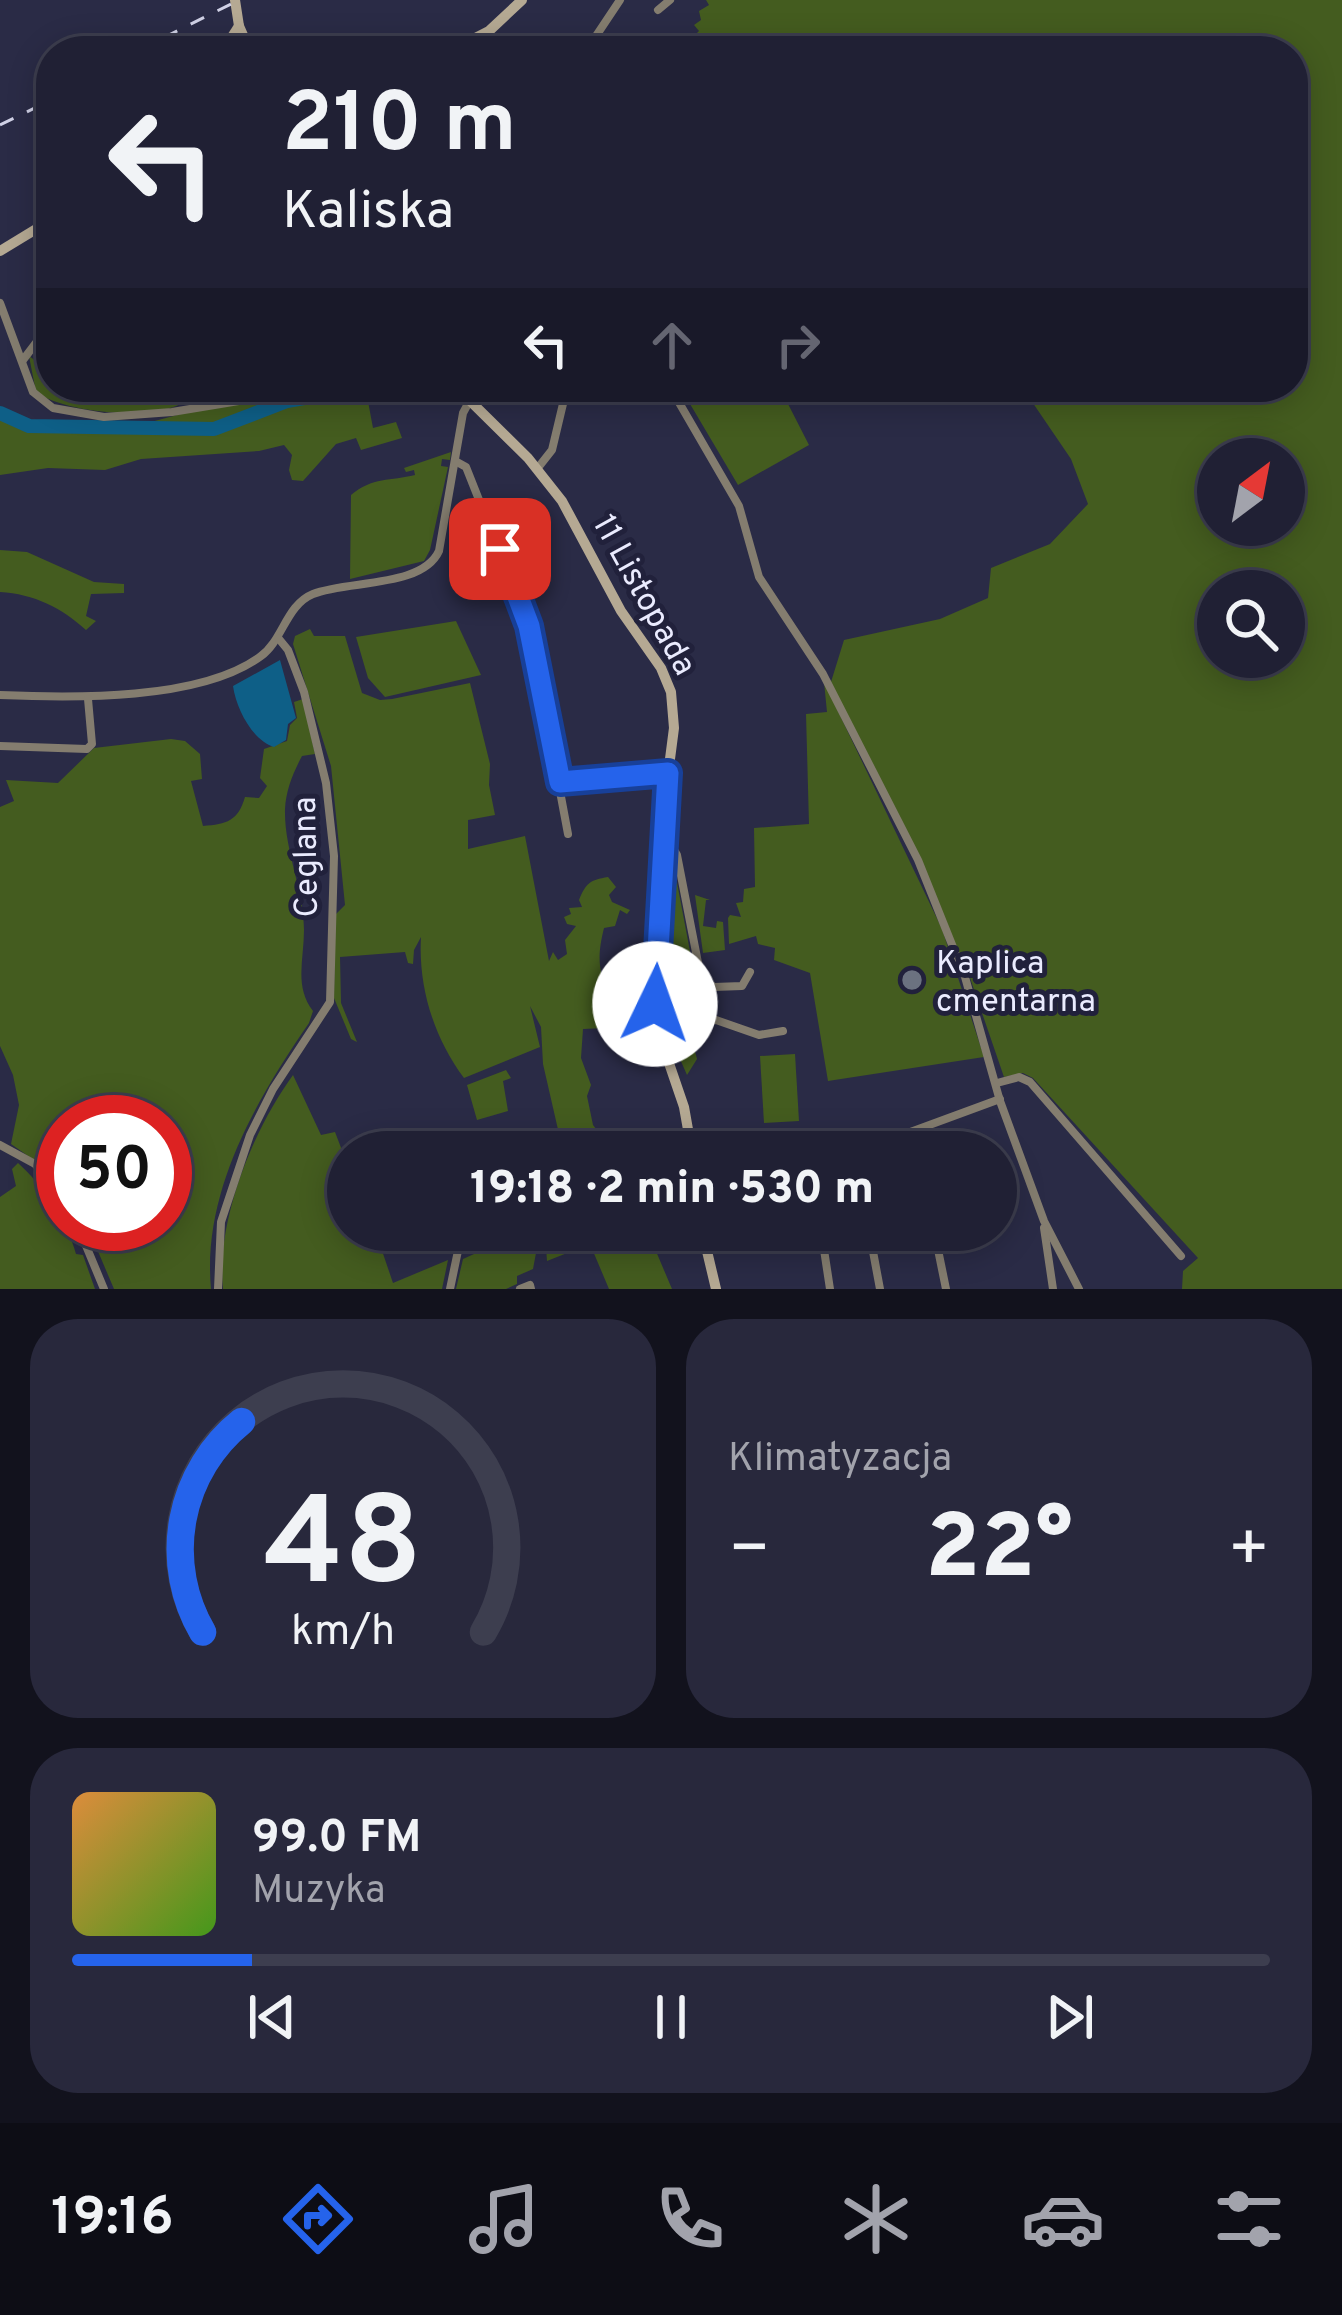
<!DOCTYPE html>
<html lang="pl">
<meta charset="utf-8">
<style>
body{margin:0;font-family:Overpass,sans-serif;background:#28283c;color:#f1f3f6;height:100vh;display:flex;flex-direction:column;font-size:45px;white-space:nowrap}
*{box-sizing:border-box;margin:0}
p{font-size:39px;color:#a2a3ac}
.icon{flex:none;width:66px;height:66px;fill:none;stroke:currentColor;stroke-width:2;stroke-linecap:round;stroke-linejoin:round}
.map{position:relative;height:1289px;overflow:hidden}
.details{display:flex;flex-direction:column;gap:30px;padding:30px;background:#12121d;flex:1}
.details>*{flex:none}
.hud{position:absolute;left:36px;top:36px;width:1272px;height:366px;border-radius:48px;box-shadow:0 6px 30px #0003,0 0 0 3px #3d3e4f;background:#202034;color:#f1f3f6;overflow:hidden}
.needle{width:78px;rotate:32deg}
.tools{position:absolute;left:1197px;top:438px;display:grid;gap:24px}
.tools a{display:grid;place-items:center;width:108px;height:108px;border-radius:50%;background:#202034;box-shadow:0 6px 30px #0003,0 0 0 3px #3d3e4f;font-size:60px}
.speed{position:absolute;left:36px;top:1095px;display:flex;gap:24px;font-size:60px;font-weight:700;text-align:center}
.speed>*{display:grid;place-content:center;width:156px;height:156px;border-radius:50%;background:#202034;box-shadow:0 6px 30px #0003,0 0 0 3px #3d3e4f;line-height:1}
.speed .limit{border:18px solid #d22;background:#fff;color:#111}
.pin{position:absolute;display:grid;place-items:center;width:102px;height:102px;color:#fff;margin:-51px;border-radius:24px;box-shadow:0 6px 18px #0006}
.me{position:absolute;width:132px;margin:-66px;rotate:3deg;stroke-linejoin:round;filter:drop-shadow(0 0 9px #0008)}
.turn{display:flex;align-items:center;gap:42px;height:252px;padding:0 48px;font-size:54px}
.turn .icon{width:156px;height:156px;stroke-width:2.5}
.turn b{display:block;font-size:84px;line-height:102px}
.lanes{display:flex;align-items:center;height:114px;padding:0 48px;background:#0003;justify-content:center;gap:60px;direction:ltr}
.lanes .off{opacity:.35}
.big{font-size:90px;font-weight:800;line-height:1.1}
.details .widget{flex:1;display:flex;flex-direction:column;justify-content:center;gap:18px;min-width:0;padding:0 42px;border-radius:48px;background:#28283c}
.details .dial{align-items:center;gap:0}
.dial svg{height:312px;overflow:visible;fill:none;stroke:#3d3e4f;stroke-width:7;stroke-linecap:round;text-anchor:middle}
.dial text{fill:#f1f3f6;stroke:none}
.song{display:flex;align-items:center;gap:36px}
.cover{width:144px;height:144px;border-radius:18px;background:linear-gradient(135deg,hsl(30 70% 55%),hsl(100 70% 35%))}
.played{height:12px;border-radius:6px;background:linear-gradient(90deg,#2563eb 15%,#3d3e4f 15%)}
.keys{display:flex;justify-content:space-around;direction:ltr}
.heat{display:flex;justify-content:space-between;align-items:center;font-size:66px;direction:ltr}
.details .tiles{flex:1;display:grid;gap:30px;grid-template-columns:1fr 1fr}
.widget:last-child{grid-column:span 2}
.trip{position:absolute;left:327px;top:1131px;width:690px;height:120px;border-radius:60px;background:#202034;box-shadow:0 6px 30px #0003,0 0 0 3px #3d3e4f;font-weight:800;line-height:120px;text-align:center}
.dock{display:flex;height:192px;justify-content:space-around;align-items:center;background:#0d0d15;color:#a2a3ac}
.dock .icon{width:84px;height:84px}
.dock .current{color:#2563eb}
.dock b{font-size:54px;color:#f1f3f6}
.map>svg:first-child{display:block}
.green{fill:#445c1f;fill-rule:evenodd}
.water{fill:#0e5f87}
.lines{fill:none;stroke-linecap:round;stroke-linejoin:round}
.river{stroke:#0e5f87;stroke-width:14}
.minor{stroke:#847d6f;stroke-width:8}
.secondary{stroke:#b5a993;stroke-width:10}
.rail{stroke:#d0d1e6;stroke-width:3;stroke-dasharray:15 15;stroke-linecap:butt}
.route-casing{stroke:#184099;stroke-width:30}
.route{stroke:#2563eb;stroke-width:21}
.worship-dot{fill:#6b7280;stroke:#21213b;stroke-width:4.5}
.labels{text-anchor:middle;stroke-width:10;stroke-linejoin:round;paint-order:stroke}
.street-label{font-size:33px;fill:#eaebfe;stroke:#21213b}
.poi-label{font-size:33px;fill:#eaebfe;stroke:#21213b;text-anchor:start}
</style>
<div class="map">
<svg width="1342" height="1289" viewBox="0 0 1342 1289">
<rect width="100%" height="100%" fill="#2a2b46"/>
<g class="green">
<path d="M706 0H1342V1289H1182L1183 1271 1198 1258 1033 1078 1023 1073 1004 1077 969 975 831 682 844 640 940 619 988 598 991 568 1050 544 1088 504 1071 459 1022 387H1293V51H687L683 47 699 31 694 25 701 20 699 11 709 5ZM1218 459H1284V525H1218ZM1218 591H1284V657H1218Z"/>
<path d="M29 356 51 372V387H177L182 403C153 421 64 413 36 392Z"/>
<path d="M680 387H800L802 390 786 400 809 445 738 485Z"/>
<path d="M350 389 352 397 367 396 373 428 396 422 402 438 361 450 356 438 336 444 303 481 292 480 289 470 292 455 284 445 259 451 141 459 105 470 48 468 0 475V409L26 424 44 429 147 423 215 405Z"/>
<path d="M451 452 450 460 442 459 441 466 448 467 430 550 424 561 350 579 351 495C372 477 391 481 415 475L414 470 406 472 404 468Z"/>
<path d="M0 550 27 552 94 582 124 584V593L91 594 86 616 96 621 86 630C62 608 34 594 0 592Z"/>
<path d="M456 621 481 675 385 697 368 678 356 637Z"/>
<path d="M310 629 314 636H345L362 693 380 700 392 699 470 683 490 764 489 785 495 815 468 820V849L525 836 549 961 553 952 558 960 567 954 565 940 576 926 567 924 564 917 571 914 569 908 582 907 579 900C586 883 590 880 608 877L616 887 609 895 612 902 630 910 627 914 620 910 615 926 604 928C594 968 602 980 619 1013L615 1022 604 1028 583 1029 581 1058 591 1085 587 1096 593 1125 614 1152H565L562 1147 543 1064 541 1027 530 1006 540 1047 464 1078C434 1038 418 987 421 937L414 950 413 964 408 963 405 952 340 957 341 1003 357 1042 351 1039 334 998 335 915 345 905 331 766 293 644 295 636Z"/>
<path d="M824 682 942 929 984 1057 828 1081 810 973 774 960 775 948 758 944 756 936 729 944 728 918 730 915 741 917 736 903 743 902 744 889 755 887 754 828 809 824 806 714 827 712Z"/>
<path d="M303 699 315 754 302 756C293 773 286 790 285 809 284 850 304 890 304 930 304 960 294 986 313 1011L309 1023C256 1100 202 1192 211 1289H114L97 1249 92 1250 81 1224H165V1122H63V1188L51 1172 11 1144 19 1105 13 1075 0 1046V807L14 801 6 780 58 783 94 748 171 739 185 741 200 754 202 779 191 781 203 826C227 824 238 821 245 797L259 798 267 786 260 778 264 749 287 741 290 725 297 718 294 702Z"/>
<path d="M671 851 696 983H704L701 989 670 1002 663 982 672 990 679 979 677 945 665 944 671 902Z"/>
<path d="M695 895 710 900H706L703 926 716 928 717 921 723 922 725 950 703 953Z"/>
<path d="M664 999C677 1027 690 1026 697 1059L687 1075 673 1043Z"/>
<path d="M795 1054 799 1121 764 1123 760 1056Z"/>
<path d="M506 1070 511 1078 503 1081 508 1111 477 1120 467 1085Z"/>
<path d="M293 1075 321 1135 335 1132 348 1166V1230H375L393 1283 448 1260 442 1289H223C216 1220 253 1130 293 1075Z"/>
<path d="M18 1163C42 1184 68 1223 76 1254L83 1255 95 1289H0V1197L16 1186 12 1169Z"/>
<path d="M527 1230H548L536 1253 533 1269 517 1276V1284L506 1289H456L463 1259Z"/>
<path d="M558 1230H647L672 1289H609L590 1244 547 1261 546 1247Z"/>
</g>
<path class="water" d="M280 660 296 718 288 724 286 740 274 747C252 740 236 708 233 686Z"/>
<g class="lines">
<path class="river" d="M0 413 29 426 214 429 287 401 368 387"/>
<g class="minor">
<path d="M658 10 670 0"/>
<path d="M501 42 506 51"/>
<path d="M586 51 620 0"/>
<path d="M0 303 33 392 53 408 104 417 172 412 323 387"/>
<path d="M23 360 51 323"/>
<path d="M670 387 739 506 759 577 823 674 918 860 965 977 1000 1101 1044 1221 1079 1289"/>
<path d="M457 462 466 467 529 626 568 834"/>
<path d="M537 469 552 450 567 387"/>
<path d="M0 695C72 698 201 701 261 656 283 640 286 605 313 594 348 580 422 588 439 551L463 413 470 400"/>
<path d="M0 746 87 749 92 744 88 699"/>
<path d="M560 782 668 773"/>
<path d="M663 844 673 848 677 855 701 978 714 987 742 986 750 972"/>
<path d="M653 986C668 995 672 1013 686 1023L716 1020 759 1035 783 1031"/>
<path d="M997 1083 1019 1077 1030 1082 1181 1256"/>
<path d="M908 1133 916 1152"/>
<path d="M0 1145 35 1164 63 1196"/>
<path d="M856 1152 1000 1099"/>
<path d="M77 1224 104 1289"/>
<path d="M1044 1228 1053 1289"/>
<path d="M821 1230 830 1289"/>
<path d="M869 1230 880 1289"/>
<path d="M934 1230 946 1289"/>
<path d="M218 1289 221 1222 250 1135 273 1089 330 1002 334 856 326 783 304 692 288 650 279 639"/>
<path d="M450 1289 459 1246"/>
<path d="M520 1289 530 1285 531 1289"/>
</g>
<g class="secondary">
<path d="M235 0 239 26 250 51"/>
<path d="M223 51 239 26"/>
<path d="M450 51 489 31 522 0"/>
<path d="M0 251 51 220"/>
<path d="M456 387 528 458 562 501 621 611 661 668 671 692 674 728 663 813V888L654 994 658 1031 684 1107 692 1152"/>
<path d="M702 1230 716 1289"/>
</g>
<g class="rail">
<path d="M137 51 239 0"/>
<path d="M0 125 51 100"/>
</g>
</g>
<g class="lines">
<defs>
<path id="route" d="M500 549 529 626 560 782 668 773 655 1004"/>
</defs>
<use href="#route" class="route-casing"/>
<use href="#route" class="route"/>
</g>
<circle class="worship-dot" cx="912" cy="980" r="12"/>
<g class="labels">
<g class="street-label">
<text transform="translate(646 594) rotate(61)" y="12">11 Listopada</text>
<text transform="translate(304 857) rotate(-91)" y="12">Ceglana</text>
</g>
<g class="poi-label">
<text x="936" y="973">Kaplica<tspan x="936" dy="38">cmentarna</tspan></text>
</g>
</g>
</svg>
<div class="tools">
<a><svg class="needle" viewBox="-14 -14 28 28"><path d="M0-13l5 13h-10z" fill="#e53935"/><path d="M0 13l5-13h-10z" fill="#a2a3ac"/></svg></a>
<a><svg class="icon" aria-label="search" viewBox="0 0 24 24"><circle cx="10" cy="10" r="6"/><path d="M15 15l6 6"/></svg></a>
</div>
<div class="speed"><div class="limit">50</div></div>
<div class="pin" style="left:500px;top:549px;background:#d93025"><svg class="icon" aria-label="arrive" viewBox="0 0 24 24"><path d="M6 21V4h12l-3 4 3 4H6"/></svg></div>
<svg class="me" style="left:655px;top:1004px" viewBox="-20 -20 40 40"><circle r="19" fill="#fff"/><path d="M0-13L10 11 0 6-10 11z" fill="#2563eb"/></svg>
<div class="trip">19:18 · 2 min · 530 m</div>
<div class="hud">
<div class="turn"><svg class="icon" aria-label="left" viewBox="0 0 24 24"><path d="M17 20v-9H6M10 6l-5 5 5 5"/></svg><div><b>210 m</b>Kaliska</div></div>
<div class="lanes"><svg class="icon" aria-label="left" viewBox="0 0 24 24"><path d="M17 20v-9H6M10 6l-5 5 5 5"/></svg><svg class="icon off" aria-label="ahead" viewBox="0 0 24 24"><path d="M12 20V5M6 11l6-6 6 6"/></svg><svg class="icon off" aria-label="right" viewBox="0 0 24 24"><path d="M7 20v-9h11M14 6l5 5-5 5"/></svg></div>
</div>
</div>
<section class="details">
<div class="tiles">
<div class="widget dial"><svg viewBox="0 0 100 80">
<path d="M14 69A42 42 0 1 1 86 69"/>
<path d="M14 69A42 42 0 0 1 24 15" stroke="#2563eb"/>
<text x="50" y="56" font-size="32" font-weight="700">48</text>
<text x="50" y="72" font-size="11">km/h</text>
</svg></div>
<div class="widget"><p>Klimatyzacja</p>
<div class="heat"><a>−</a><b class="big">22°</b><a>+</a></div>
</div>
<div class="widget">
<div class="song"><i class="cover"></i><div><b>99.0 FM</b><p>Muzyka</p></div></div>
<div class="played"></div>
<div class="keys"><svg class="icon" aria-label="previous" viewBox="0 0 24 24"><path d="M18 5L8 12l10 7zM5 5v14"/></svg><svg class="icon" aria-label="pause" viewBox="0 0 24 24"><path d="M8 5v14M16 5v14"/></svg><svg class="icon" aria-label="next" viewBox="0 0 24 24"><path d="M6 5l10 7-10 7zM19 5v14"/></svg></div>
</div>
</div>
</section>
<nav class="dock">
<b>19:16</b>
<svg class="icon current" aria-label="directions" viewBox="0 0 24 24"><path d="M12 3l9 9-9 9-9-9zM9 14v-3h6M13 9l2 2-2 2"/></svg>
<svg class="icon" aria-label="music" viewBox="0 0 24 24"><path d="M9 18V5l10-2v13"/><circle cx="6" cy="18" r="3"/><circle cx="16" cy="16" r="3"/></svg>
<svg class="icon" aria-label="phone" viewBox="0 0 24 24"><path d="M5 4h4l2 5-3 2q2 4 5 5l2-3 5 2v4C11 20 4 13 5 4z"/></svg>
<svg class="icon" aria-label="climate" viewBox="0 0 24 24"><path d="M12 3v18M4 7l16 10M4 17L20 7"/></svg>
<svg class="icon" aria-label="car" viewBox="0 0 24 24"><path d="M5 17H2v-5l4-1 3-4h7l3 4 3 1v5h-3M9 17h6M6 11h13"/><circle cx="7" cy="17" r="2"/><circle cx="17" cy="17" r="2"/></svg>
<svg class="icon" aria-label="filters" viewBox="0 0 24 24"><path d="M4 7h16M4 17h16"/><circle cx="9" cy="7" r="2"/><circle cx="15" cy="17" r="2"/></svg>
</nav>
